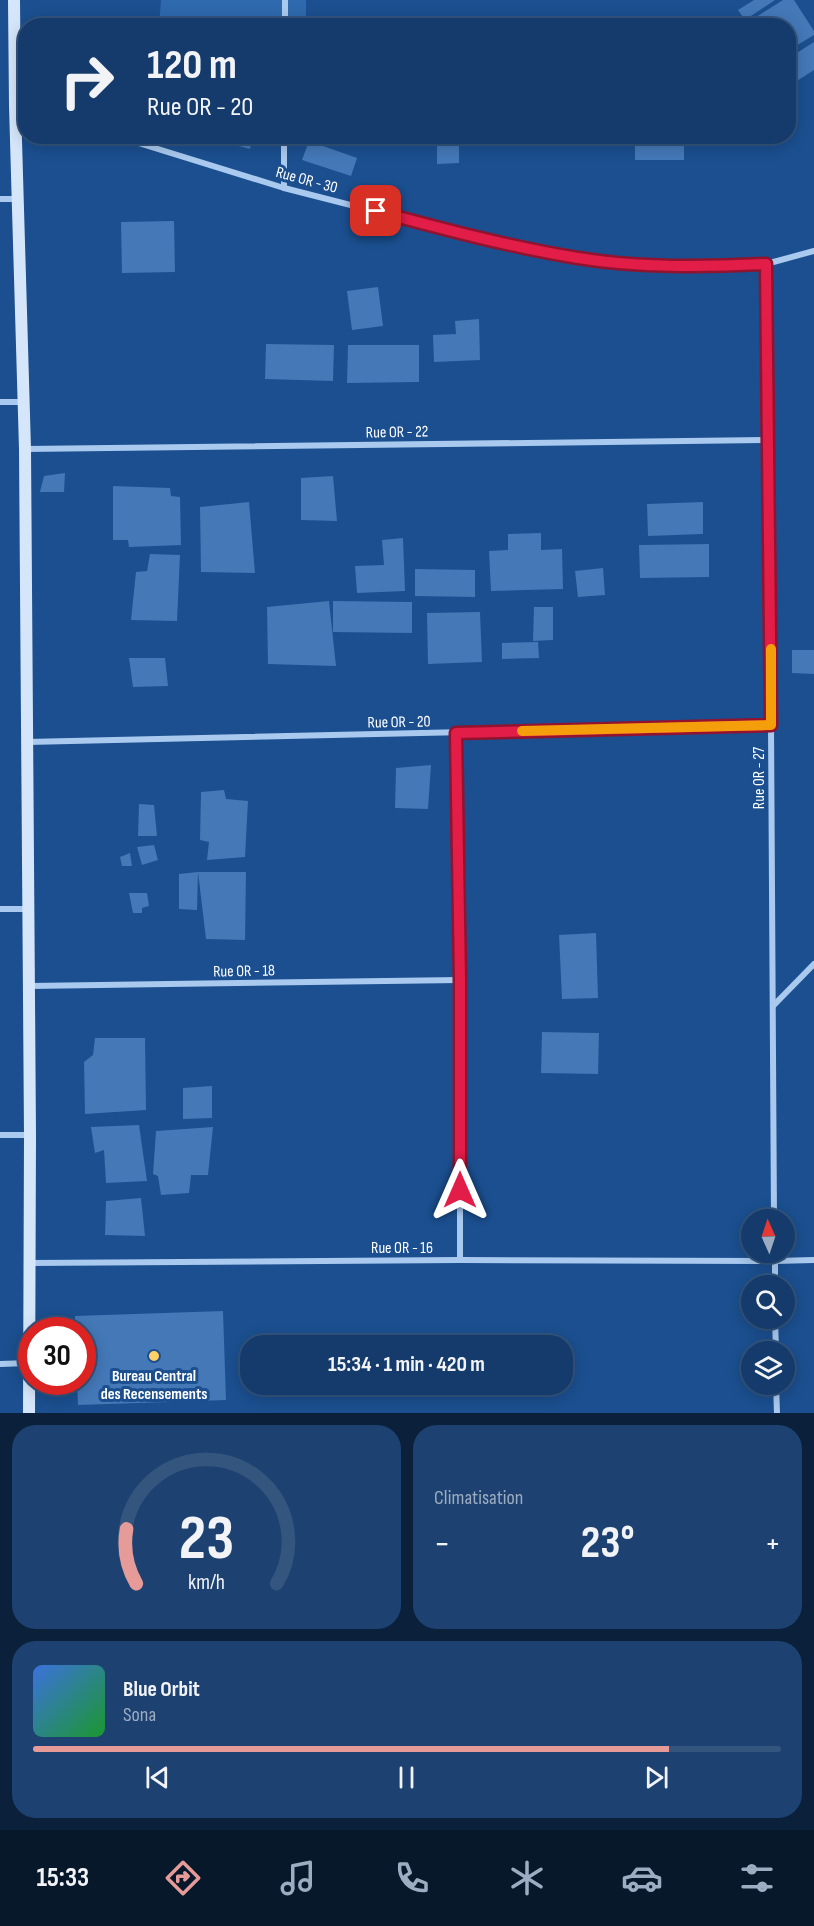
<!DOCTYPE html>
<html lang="fr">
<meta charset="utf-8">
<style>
body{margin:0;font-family:"Sofia Sans Condensed",sans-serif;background:#1d4271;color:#f1f3f6;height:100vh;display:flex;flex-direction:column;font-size:22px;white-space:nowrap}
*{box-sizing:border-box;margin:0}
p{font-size:20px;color:#9dadc1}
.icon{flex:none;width:33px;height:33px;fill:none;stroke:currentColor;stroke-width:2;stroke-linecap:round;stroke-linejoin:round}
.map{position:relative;height:1413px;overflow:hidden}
.side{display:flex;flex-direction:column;gap:12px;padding:12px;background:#0b203b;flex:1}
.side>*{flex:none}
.top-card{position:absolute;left:18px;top:18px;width:778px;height:126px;border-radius:24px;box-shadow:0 3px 15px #0003,0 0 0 2px #33557e;background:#143b6b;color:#f1f3f6;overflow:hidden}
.needle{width:39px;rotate:357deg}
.controls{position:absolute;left:741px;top:1209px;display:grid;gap:12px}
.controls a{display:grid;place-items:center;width:54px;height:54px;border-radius:50%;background:#143b6b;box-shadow:0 3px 15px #0003,0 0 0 2px #33557e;font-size:30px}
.speed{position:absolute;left:18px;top:1317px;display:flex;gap:12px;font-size:30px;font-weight:700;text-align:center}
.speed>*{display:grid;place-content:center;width:78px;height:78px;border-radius:50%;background:#143b6b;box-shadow:0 3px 15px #0003,0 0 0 2px #33557e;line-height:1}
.speed .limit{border:9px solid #d22;background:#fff;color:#111}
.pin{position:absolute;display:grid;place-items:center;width:51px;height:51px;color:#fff;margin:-26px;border-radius:12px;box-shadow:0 3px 9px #0006}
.me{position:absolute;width:66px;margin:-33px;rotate:0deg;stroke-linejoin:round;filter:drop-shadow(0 0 4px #0008)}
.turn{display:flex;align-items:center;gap:21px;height:126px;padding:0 30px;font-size:27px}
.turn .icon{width:78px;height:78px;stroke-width:2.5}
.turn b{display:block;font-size:42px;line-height:51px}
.big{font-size:45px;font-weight:700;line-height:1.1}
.side .widget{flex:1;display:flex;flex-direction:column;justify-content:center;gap:9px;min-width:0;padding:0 21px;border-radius:24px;background:#1d4271}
.side .dial{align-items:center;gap:0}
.dial svg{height:156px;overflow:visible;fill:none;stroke:#33557e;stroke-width:7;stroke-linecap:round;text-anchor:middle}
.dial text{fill:#f1f3f6;stroke:none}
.song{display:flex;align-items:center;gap:18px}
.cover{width:72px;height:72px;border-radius:9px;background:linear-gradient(135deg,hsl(220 70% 55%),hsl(130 70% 35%))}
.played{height:6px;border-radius:3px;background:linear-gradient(90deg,#e69b98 85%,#33557e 85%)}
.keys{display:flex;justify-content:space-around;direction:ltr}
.heat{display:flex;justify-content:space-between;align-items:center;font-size:33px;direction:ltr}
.side .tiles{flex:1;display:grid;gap:12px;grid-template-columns:1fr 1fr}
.widget:last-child{grid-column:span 2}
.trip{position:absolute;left:240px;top:1335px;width:333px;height:60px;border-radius:24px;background:#143b6b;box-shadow:0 3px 15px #0003,0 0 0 2px #33557e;font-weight:700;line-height:60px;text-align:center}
.tabs{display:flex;height:96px;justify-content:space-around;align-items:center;background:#08182b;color:#9dadc1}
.tabs .icon{width:42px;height:42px}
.tabs .on{color:#e69b98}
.tabs b{font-size:27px;color:#f1f3f6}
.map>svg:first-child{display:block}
.green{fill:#2e69ad}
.building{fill:#4478b7}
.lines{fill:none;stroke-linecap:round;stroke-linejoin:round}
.street{stroke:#a9c9ee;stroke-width:6}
.secondary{stroke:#d6e6fa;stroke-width:12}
.route-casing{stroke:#92132f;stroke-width:15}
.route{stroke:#e11d48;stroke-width:10}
.slow{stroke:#f59e0b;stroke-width:10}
.poi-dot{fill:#ffd166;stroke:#1b4f8f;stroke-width:2}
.labels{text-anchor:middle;stroke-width:6;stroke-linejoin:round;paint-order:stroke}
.street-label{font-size:16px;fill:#fff;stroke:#1b4f8f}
.poi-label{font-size:16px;font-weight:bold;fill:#fff;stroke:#1b4f8f}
</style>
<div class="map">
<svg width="814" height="1413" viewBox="0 0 814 1413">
<rect width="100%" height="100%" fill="#1b4f8f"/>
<path class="green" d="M161 0H306V18L300 25 159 26Z"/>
<g class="building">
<path d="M754 0H775L745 20 738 10Z"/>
<path d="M783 0H794L814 31V35L789 50V26H742Z"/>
<path d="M814 42V70L789 86V58Z"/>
<path d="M201 136H253L250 149Z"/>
<path d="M437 136H459V163L437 164Z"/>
<path d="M620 136H684V160H635V146H620Z"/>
<path d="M309 141 357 158 351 176 302 160Z"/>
<path d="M174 221 175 272 122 273 121 222Z"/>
<path d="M378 287 383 326 352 330 347 291Z"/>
<path d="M479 319 480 360 434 362 433 335 456 334 455 321Z"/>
<path d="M266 344 334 345 333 381 265 379Z"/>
<path d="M348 345H419V382L347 383Z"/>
<path d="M65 473 64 492H40L44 476Z"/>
<path d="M333 476 337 521 301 520V478Z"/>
<path d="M113 486 170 488 171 496 180 497 181 545 129 547 128 540H113Z"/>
<path d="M249 502 255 573 201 572 200 507Z"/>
<path d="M703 502V534L648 536 647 504Z"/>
<path d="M541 533V550L562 549 563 589 491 591 489 551 508 550V534Z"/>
<path d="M403 538 405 591 357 593 355 566 384 565 382 540Z"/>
<path d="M709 544V577L640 578 639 545Z"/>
<path d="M150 554 180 555 177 621 131 620 136 572 147 571Z"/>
<path d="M603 568 605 595 578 597 575 571Z"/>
<path d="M415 569 475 570V597L415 596Z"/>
<path d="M329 601 336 666 268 664 267 607Z"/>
<path d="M333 601 412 602V633L333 632Z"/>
<path d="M534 607H553V640L533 641Z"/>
<path d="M480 612 482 662 428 664 427 613Z"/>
<path d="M538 642 539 658 502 659V643Z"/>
<path d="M792 650H814V674L792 673Z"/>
<path d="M129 658H165L168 686 133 687Z"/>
<path d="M431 765 428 809 395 808 396 768Z"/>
<path d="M224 790 226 799 248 801 245 857 207 860 209 842 200 840 201 792Z"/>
<path d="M139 804 154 805 157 836H138Z"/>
<path d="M154 845 158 860 142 865 137 847Z"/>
<path d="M130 853 132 866H122L120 857Z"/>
<path d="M198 872 197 910 179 909V874Z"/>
<path d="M198 872H246L245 940 206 939Z"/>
<path d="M129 893H147L149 906 142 908V913H133Z"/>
<path d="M596 933 598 998 562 999 559 935Z"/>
<path d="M542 1032 599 1033 598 1074 541 1073Z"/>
<path d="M95 1038H145L146 1110 85 1114 84 1062 93 1055Z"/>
<path d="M212 1086V1118L183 1119V1088Z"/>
<path d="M139 1125 147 1181 106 1183 104 1150 95 1153 91 1127Z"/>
<path d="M213 1127 208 1175H191L189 1193 161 1195 158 1176 153 1174 156 1131Z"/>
<path d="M141 1198 145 1236 105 1235 106 1201Z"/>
<path d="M223 1311 226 1400 78 1405 77 1382H82V1330H75V1316Z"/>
</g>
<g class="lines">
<g class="street">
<path d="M285 26V0"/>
<path d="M116 136 284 188 515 247 579 259 644 266 703 267 766 264 814 251"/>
<path d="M284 188V136"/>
<path d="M0 199H17"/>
<path d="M766 264 771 725 774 1220"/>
<path d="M0 402H24"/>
<path d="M25 449 768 440"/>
<path d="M456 733 460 980V1260"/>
<path d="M27 742 771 725"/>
<path d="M0 909H28"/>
<path d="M29 986 460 980"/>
<path d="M773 1006 814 964"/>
<path d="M0 1135H29"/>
<path d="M775 1252V1286"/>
<path d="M30 1263 460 1260 775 1261 814 1260"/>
<path d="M775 1318 776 1352"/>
<path d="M0 1364 29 1363"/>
<path d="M776 1384 777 1413"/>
</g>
<path class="secondary" d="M14 0 15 106 25 449 30 1135 29 1413"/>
</g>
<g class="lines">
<defs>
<path id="route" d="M376 211C443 229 510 247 578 258 640 268 703 267 766 264L771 725 456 733 460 980V1190"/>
</defs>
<use href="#route" class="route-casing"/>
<use href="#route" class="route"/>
<path class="slow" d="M522 731 771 725V649"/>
</g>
<circle class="poi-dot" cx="154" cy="1356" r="6"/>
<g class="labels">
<g class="street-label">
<text transform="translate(307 179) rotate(15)" y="6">Rue OR - 30</text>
<text transform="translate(397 431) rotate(-1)" y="6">Rue OR - 22</text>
<text transform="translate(399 721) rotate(-1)" y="6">Rue OR - 20</text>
<text transform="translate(758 778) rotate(-90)" y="6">Rue OR - 27</text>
<text transform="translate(244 970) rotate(-1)" y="6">Rue OR - 18</text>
<text x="402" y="1253">Rue OR - 16</text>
</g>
<g class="poi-label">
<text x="154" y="1381">Bureau Central<tspan x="154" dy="18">des Recensements</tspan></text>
</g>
</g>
</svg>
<div class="controls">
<a><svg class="needle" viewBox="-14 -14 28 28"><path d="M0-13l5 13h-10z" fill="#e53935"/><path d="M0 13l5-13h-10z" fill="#9dadc1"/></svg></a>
<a><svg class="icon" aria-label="search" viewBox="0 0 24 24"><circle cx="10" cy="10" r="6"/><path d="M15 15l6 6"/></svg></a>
<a><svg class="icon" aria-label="layers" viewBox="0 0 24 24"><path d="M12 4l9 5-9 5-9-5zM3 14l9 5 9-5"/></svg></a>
</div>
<div class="speed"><div class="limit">30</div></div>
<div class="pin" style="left:376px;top:211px;background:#d93025"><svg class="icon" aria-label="arrive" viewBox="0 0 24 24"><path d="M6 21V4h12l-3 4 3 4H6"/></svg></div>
<svg class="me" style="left:460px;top:1190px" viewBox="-20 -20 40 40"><path d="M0-17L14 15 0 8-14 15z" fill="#e11d48" stroke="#fff" stroke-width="4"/></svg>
<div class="trip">15:34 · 1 min · 420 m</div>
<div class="top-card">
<div class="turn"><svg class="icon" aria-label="right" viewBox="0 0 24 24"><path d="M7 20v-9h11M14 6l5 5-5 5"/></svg><div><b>120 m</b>Rue OR - 20</div></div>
</div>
</div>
<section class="side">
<div class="tiles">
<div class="widget dial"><svg viewBox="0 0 100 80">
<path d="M14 69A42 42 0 1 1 86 69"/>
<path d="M14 69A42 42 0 0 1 9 41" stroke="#e69b98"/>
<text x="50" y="56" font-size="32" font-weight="700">23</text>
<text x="50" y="72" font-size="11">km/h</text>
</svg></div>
<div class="widget"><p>Climatisation</p>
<div class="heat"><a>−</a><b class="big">23°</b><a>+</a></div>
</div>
<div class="widget">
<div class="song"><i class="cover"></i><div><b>Blue Orbit</b><p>Sona</p></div></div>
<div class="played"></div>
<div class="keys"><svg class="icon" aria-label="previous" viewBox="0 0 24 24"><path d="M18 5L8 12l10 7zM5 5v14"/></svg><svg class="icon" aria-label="pause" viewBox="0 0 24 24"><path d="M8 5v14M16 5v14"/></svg><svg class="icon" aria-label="next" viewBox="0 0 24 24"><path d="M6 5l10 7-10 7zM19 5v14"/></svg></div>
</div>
</div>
</section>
<nav class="tabs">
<b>15:33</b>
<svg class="icon on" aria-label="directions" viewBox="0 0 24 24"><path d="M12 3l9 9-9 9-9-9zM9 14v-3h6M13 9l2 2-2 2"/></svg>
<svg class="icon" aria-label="music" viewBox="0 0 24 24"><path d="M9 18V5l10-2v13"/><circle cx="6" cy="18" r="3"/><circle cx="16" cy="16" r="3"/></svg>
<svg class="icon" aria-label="phone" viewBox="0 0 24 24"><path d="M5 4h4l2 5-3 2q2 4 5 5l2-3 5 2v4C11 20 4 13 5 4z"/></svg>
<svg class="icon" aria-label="climate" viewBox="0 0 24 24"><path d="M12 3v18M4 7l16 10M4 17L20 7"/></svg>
<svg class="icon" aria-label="car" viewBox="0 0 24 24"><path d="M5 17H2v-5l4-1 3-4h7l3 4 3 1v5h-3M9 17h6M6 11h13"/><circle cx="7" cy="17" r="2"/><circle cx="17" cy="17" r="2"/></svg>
<svg class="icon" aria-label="filters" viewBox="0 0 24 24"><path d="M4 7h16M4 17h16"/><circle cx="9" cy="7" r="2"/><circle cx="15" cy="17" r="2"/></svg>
</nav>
